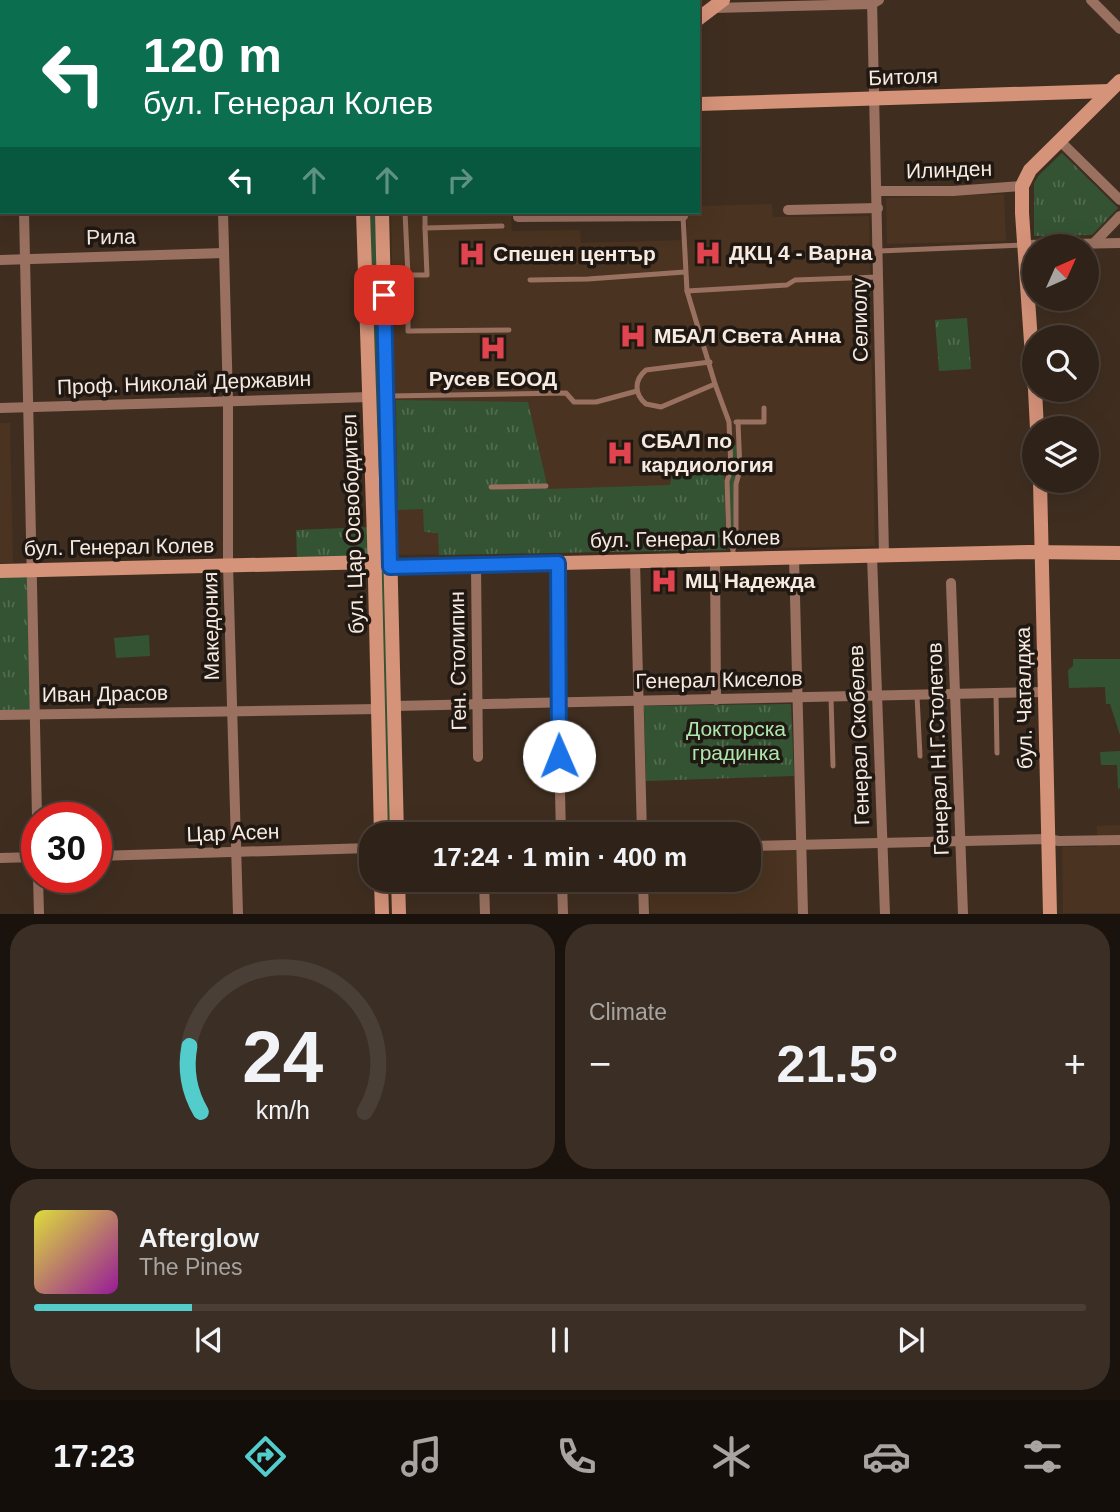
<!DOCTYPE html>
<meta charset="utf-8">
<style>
body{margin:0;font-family:Arial,sans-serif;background:#3b2f25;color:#f1f3f6;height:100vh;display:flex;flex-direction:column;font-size:26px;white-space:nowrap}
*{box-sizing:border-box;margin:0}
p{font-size:23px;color:#a7a4a2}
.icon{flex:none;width:38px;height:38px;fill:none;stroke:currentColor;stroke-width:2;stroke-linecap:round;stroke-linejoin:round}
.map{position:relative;height:914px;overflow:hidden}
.sheet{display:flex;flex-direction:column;gap:10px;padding:10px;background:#1a130d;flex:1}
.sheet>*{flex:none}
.guide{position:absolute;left:0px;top:0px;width:700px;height:214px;box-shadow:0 7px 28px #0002,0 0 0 2px #4a3f37;background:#0b6e4f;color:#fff;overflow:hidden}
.needle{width:46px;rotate:45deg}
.tools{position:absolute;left:1022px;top:234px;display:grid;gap:14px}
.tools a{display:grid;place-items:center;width:77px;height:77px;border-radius:50%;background:#2f2218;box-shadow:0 7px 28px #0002,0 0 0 2px #4a3f37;font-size:35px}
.speed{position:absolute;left:21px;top:802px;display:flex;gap:14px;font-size:35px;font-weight:700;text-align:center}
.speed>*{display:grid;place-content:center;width:91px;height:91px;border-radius:50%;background:#2f2218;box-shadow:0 7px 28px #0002,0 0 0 2px #4a3f37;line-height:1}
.speed .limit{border:10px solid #d22;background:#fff;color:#111}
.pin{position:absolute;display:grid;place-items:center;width:60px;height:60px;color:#fff;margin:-30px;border-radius:14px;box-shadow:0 4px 10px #0006}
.me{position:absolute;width:77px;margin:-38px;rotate:359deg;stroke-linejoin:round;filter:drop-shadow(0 0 5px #0008)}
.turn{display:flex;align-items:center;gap:24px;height:147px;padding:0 28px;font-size:32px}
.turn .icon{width:91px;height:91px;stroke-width:2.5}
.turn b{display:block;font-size:49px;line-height:60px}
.lanes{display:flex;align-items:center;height:66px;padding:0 28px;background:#0003;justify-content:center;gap:35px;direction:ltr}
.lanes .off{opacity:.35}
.big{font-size:52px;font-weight:800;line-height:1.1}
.sheet .widget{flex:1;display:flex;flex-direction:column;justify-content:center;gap:10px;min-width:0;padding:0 24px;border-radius:28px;background:#3b2f25}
.sheet .dial{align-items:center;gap:0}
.dial svg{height:182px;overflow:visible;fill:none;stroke:#4a3f37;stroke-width:7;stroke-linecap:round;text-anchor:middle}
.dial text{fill:#f1f3f6;stroke:none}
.song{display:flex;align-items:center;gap:21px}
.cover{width:84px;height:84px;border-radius:10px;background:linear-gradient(135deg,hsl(60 70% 55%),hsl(300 70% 35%))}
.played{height:7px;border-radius:4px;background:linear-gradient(90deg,#52cdcc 15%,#4a3f37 15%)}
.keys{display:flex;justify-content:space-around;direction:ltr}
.heat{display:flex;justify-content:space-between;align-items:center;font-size:38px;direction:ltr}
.sheet .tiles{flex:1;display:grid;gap:10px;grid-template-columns:1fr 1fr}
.widget:last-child{grid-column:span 2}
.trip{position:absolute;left:359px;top:822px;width:402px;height:70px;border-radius:28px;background:#2f2218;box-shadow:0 7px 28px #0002,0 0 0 2px #4a3f37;font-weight:800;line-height:70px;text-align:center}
.dock{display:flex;height:112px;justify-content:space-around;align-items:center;background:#130e0a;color:#a7a4a2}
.dock .icon{width:49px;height:49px}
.dock .on{color:#52cdcc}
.dock b{font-size:32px;color:#f1f3f6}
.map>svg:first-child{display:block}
.built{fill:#4a3320}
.green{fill:#345333}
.park{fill:url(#park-tufts)}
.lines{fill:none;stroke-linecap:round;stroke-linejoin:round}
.lane{stroke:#9a7160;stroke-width:5}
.street{stroke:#9a7160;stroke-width:10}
.secondary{stroke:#d59379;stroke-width:14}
.route-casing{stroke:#114b97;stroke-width:18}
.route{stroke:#1a73e8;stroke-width:12}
.labels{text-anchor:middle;stroke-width:7;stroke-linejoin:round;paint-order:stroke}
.street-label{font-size:21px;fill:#f6eae1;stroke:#201812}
.poi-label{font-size:21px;font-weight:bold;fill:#f6eae1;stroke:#201812;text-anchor:start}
.park-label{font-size:21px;fill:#ade6ab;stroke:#201812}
</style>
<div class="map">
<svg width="1120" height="914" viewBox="0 0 1120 914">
<defs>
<pattern id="park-tufts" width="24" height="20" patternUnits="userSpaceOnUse" patternTransform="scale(1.75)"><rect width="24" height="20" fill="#345333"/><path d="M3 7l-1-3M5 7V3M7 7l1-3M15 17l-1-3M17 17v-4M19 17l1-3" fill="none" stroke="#526c50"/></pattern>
</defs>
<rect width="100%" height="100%" fill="#3f2e20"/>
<g class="built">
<path d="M1004 194 1006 241 887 244 886 198Z"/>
<path d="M772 204 773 217 869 216 875 546 398 555 391 212H511L512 231 580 230 581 243 687 240V212H698V206Z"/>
<path d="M0 423H10L13 563H0Z"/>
<path d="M1120 825V913H1063L1062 847H1097V826Z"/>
<path d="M797 849 800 913H650L649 880H749V850Z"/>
</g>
<g class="green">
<path d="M363 212H382L397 835H381Z"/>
<path d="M730 445H739L740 470 736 484V542H729L727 481 731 469Z"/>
<path d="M149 635 150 656 116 658 114 638Z"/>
<path d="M1073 659H1120V735L1110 704H1106L1105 687 1069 688 1068 670 1073 666Z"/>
<path d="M1120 751V788L1118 789 1117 765H1101L1100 752Z"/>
<path d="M635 821V835H605L604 822Z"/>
<path d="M556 825V835H453L452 826Z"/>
</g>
<g class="park">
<path d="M1062 153 1118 208 1092 235 1034 236V183L1039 175Z"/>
<path d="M967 318 971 369 939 371 935 320Z"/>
<path d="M396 400 528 402 548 489 670 485 672 475 724 473 726 550 439 555 438 533 424 532 423 509 398 510Z"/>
<path d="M369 527 370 558 297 559 296 530Z"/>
<path d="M0 576H28L31 710 0 711Z"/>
<path d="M791 704 794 776 646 781 644 706Z"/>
</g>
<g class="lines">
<g class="lane">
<path d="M487 0V2"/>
<path d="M405 212 408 275H427L425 228"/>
<path d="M425 212V228L502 226"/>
<path d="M683 216 687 291 715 384 729 422 731 469 727 481 729 542 733 549V557"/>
<path d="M879 251 1022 245"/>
<path d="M408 275V331L509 330"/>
<path d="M530 280 588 279 685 272"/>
<path d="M687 291 787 285 795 280 878 277"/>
<path d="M710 362 646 370C634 380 634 394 646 404L661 407 715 384"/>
<path d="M389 396 566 393 574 402H596L637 391"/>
<path d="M736 422H764V408"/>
<path d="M491 487 546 486"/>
<path d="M733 549 736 542V484L740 470 738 422"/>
<path d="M996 694 997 753"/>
<path d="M917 696 920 756"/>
<path d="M831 697 833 766"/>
</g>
<g class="street">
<path d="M19 0V2"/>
<path d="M213 0 214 2"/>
<path d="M670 0V2"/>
<path d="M872 0 884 555"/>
<path d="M1091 0 1120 29"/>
<path d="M713 8 872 4 879 0"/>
<path d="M1059 140 1120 200"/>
<path d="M0 179H2"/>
<path d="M877 191H953L1022 186"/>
<path d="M788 210 878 208"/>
<path d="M24 212 37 817"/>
<path d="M223 212 228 401V565L238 914"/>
<path d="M518 212V217L683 216V212"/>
<path d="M1094 243 1120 216"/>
<path d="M1025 245 1120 243"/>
<path d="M0 260 224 253"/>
<path d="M0 408 370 397"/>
<path d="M872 556 885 914"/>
<path d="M794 557 803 914"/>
<path d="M715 559 716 700"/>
<path d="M635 561 642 835"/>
<path d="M558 563V703L561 835"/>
<path d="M476 565 478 757"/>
<path d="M951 583 963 914"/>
<path d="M394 706 1045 692"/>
<path d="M0 715 378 709"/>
<path d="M749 846 1047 839 1059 841 1120 840"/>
<path d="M96 856 371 848"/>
<path d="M0 858 37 857"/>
<path d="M38 877 39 914"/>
<path d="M484 880 485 914"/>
<path d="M562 880 563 914"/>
<path d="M643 880 644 914"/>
</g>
<g class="secondary">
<path d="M379 0V2"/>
<path d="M361 2V0"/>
<path d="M698 19 723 0"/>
<path d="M0 92H2"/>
<path d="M698 104 1109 91"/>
<path d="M0 116H2"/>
<path d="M363 212 374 538 381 835"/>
<path d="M382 212 397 835"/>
<path d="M1034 385 1022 213V186L1030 170 1120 81"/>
<path d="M1035 390 1037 429"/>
<path d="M1040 481 1050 914"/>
<path d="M0 571 375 562 390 567 1029 552 1120 553"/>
<path d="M381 880 382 914"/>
<path d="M398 880 399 914"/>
</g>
</g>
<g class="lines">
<defs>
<path id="route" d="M384 295 390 567 558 563 559 756"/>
</defs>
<use href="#route" class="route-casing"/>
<use href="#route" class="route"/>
</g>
<defs>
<symbol id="hospital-bare" viewBox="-9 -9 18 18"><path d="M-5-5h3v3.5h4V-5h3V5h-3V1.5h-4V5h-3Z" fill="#e0444e" stroke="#201812" stroke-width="2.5" paint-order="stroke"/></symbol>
</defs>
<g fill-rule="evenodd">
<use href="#hospital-bare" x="689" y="234" width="38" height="38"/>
<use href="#hospital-bare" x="453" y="235" width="38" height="38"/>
<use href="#hospital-bare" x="614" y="317" width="38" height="38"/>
<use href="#hospital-bare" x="474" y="329" width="38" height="38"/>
<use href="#hospital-bare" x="601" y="434" width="38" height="38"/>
<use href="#hospital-bare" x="645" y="562" width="38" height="38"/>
</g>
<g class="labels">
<g class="street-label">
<text transform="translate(903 77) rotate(-2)" y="7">Битоля</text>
<text transform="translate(949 170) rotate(-2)" y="7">Илинден</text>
<text transform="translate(111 237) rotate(-1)" y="7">Рила</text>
<text transform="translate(860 320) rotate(-91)" y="7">Селиолу</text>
<text transform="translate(184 383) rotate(-2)" y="7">Проф. Николай Державин</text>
<text transform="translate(353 524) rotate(-92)" y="7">бул. Цар Освободител</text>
<text transform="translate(685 539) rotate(-1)" y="7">бул. Генерал Колев</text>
<text transform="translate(119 547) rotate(-1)" y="7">бул. Генерал Колев</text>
<text transform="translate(211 626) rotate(-91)" y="7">Македония</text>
<text transform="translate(458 661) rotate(-91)" y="7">Ген. Столипин</text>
<text transform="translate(719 680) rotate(-1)" y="7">Генерал Киселов</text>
<text transform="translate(105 694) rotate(-1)" y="7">Иван Драсов</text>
<text transform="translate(1024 698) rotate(-91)" y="7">бул. Чаталджа</text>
<text transform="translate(859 735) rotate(-92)" y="7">Генерал Скобелев</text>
<text transform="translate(938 749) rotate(-92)" y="7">Генерал Н.Г.Столетов</text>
<text transform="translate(233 833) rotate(-2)" y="7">Цар Асен</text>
</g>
<g class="poi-label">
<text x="729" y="260">ДКЦ 4 - Варна</text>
<text x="493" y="261">Спешен център</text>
<text x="654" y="343">МБАЛ Света Анна</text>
<text x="493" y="386" text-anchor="middle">Русев ЕООД</text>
<text x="641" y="448">СБАЛ по<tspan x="641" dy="24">кардиология</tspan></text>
<text x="685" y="588">МЦ Надежда</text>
</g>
<g class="park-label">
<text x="736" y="736">Докторска<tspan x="736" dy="24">градинка</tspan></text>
</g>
</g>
</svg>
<div class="tools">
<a><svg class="needle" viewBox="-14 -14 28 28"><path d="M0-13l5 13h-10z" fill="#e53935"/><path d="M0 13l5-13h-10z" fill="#a7a4a2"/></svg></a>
<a><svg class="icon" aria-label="search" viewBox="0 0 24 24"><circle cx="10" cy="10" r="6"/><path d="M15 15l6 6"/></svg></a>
<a><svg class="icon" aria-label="layers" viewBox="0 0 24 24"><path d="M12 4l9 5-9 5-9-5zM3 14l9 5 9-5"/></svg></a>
</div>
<div class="speed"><div class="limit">30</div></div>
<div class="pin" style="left:384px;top:295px;background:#d93025"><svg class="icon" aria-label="arrive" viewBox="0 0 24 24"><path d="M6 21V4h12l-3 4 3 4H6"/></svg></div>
<svg class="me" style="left:559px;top:756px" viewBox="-20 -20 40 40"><circle r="19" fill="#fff"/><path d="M0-13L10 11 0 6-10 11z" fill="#1a73e8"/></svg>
<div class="trip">17:24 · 1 min · 400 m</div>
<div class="guide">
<div class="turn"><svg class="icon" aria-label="left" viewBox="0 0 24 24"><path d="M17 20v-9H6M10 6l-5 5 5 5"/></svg><div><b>120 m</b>бул. Генерал Колев</div></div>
<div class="lanes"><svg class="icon" aria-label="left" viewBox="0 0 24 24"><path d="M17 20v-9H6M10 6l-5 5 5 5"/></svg><svg class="icon off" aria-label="ahead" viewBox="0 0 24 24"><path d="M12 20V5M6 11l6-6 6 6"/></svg><svg class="icon off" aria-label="ahead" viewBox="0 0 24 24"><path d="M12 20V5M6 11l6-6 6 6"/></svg><svg class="icon off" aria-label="right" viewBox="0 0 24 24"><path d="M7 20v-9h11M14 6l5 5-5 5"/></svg></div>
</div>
</div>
<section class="sheet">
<div class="tiles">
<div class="widget dial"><svg viewBox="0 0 100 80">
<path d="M14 69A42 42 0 1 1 86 69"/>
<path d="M14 69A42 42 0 0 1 9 40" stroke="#52cdcc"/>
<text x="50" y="56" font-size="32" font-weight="700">24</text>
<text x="50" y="72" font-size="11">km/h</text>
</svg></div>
<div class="widget"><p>Climate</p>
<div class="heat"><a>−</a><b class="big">21.5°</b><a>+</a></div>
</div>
<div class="widget">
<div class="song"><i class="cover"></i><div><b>Afterglow</b><p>The Pines</p></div></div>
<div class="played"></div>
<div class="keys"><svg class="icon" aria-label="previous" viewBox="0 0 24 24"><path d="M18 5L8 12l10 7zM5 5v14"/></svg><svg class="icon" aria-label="pause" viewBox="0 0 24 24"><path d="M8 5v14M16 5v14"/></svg><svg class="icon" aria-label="next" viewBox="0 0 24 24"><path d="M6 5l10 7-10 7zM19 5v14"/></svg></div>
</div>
</div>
</section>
<nav class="dock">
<b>17:23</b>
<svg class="icon on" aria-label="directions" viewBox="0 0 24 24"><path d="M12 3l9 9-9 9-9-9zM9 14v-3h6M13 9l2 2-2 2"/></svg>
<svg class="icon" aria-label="music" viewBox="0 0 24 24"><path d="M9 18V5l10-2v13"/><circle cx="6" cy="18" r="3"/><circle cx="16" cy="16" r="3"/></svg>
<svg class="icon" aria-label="phone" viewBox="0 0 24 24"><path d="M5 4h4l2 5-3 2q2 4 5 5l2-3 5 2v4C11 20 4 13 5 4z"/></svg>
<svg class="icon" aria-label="climate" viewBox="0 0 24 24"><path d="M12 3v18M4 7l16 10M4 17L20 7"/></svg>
<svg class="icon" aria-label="car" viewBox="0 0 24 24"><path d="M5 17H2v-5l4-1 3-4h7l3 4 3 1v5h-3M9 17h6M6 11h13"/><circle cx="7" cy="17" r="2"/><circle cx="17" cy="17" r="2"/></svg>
<svg class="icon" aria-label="filters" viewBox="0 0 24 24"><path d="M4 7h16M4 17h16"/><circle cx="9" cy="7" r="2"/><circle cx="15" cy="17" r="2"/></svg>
</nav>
